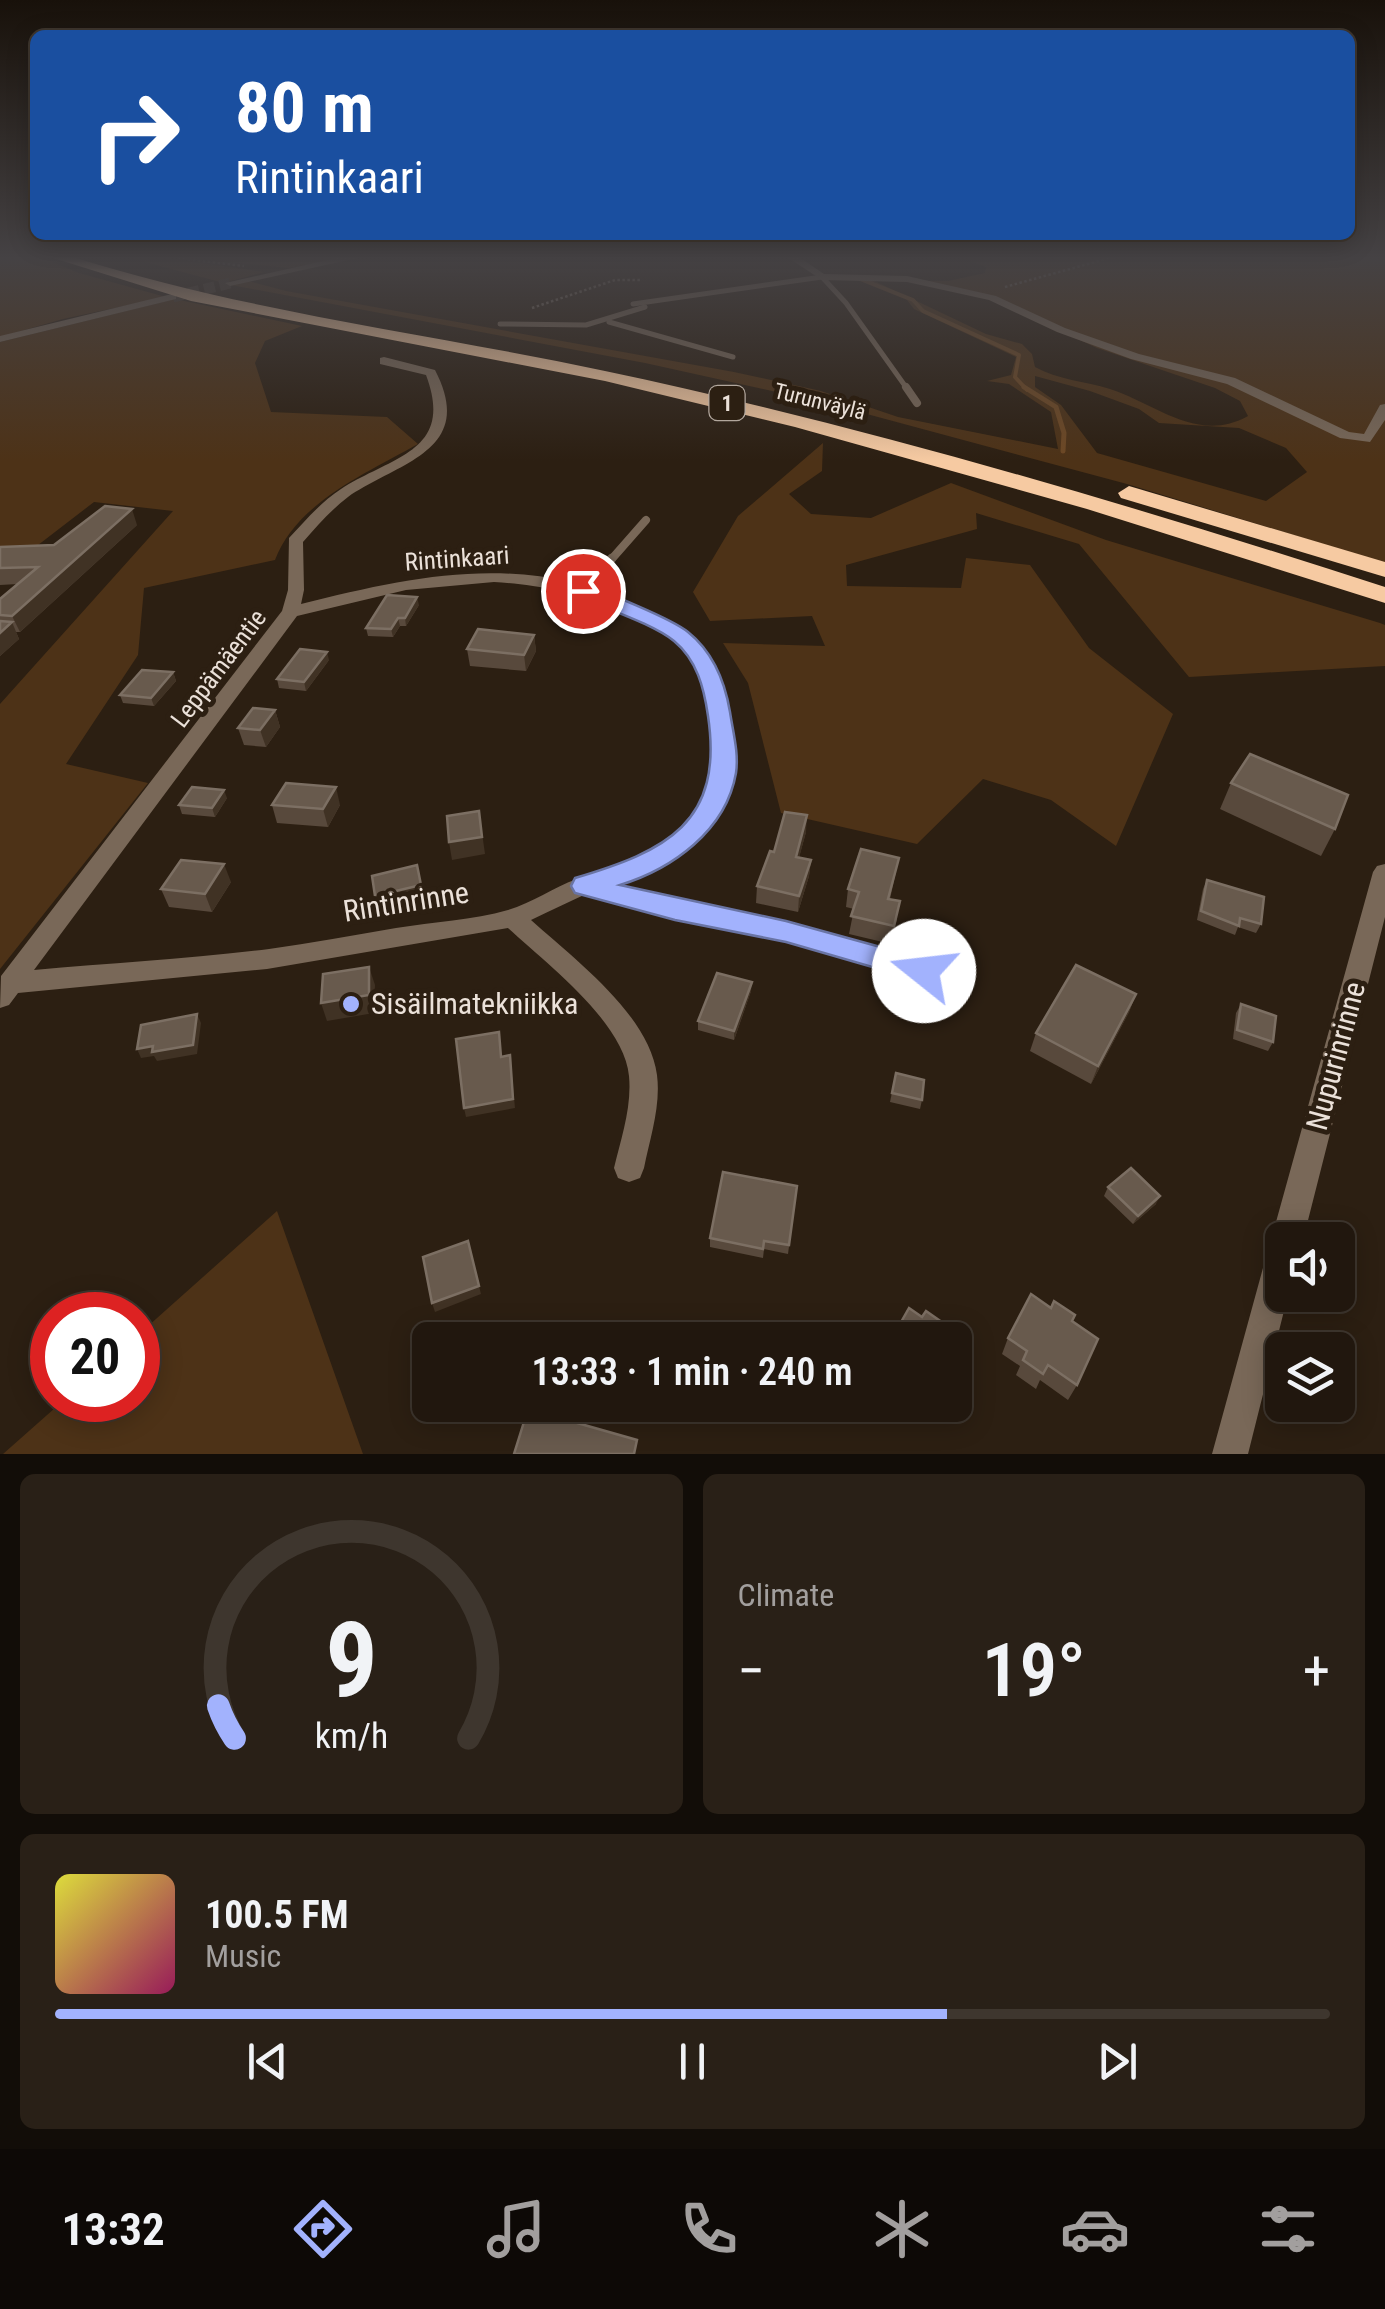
<!DOCTYPE html>
<meta charset="utf-8">
<style>
body{margin:0;font-family:"Roboto Condensed",sans-serif;background:#292017;color:#f1f3f6;height:100vh;display:flex;flex-direction:column;font-size:38px;white-space:nowrap}
*{box-sizing:border-box;margin:0}
p{font-size:32px;color:#a29f9e}
.icon{flex:none;width:55px;height:55px;fill:none;stroke:currentColor;stroke-width:2;stroke-linecap:round;stroke-linejoin:round}
.map{position:relative;height:1454px;overflow:hidden}
.details{display:flex;flex-direction:column;gap:20px;padding:20px;background:#120d08;flex:1}
.details>*{flex:none}
.hud{position:absolute;left:30px;top:30px;width:1325px;height:210px;border-radius:15px;box-shadow:0 5px 25px #0003,0 0 0 2px #3e362e;background:#1a4fa0;color:#fff;overflow:hidden}
.tools{position:absolute;left:1265px;top:1222px;display:grid;gap:20px}
.tools a{display:grid;place-items:center;width:90px;height:90px;border-radius:15px;background:#21170e;box-shadow:0 5px 25px #0003,0 0 0 2px #3e362e;font-size:50px}
.speed{position:absolute;left:30px;top:1292px;display:flex;gap:20px;font-size:50px;font-weight:700;text-align:center}
.speed>*{display:grid;place-content:center;width:130px;height:130px;border-radius:50%;background:#21170e;box-shadow:0 5px 25px #0003,0 0 0 2px #3e362e;line-height:1}
.speed .limit{border:15px solid #d22;background:#fff;color:#111}
.pin{position:absolute;display:grid;place-items:center;width:85px;height:85px;color:#fff;margin:-42px;border:5px solid #fff;border-radius:50%;box-shadow:0 2px 10px #0007}
.me{position:absolute;width:110px;margin:-55px;rotate:286deg;stroke-linejoin:round;filter:drop-shadow(0 0 8px #0008)}
.turn{display:flex;align-items:center;gap:35px;height:210px;padding:0 40px;font-size:45px}
.turn .icon{width:130px;height:130px;stroke-width:2.5}
.turn b{display:block;font-size:70px;line-height:85px}
.big{font-size:75px;font-weight:600;line-height:1.1}
.details .tile{flex:1;display:flex;flex-direction:column;justify-content:center;gap:15px;min-width:0;padding:0 35px;border-radius:15px;background:#292017}
.details .dial{align-items:center;gap:0}
.dial svg{height:260px;overflow:visible;fill:none;stroke:#3e362e;stroke-width:7;stroke-linecap:round;text-anchor:middle}
.dial text{fill:#f1f3f6;stroke:none}
.song{display:flex;align-items:center;gap:30px}
.cover{width:120px;height:120px;border-radius:15px;background:linear-gradient(135deg,hsl(60 70% 55%),hsl(330 70% 35%))}
.played{height:10px;border-radius:5px;background:linear-gradient(90deg,#a2b2fd 70%,#3e362e 70%)}
.keys{display:flex;justify-content:space-around;direction:ltr}
.heat{display:flex;justify-content:space-between;align-items:center;font-size:55px;direction:ltr}
.details .tiles{flex:1;display:grid;gap:20px;grid-template-columns:1fr 1fr}
.tile:last-child{grid-column:span 2}
.trip{position:absolute;left:412px;top:1322px;width:560px;height:100px;border-radius:15px;background:#21170e;box-shadow:0 5px 25px #0003,0 0 0 2px #3e362e;font-weight:600;line-height:100px;text-align:center}
.dock{display:flex;height:160px;justify-content:space-around;align-items:center;background:#0d0906;color:#a29f9e}
.dock .icon{width:70px;height:70px}
.dock .selected{color:#a2b2fd}
.dock b{font-size:45px;color:#f1f3f6}
.map>svg:first-child{display:block}
.green{fill:#4d3217;fill-rule:evenodd}
.lines{fill:none;stroke-linecap:round;stroke-linejoin:round}
.stream-far1{stroke:#6d4824;stroke-width:4}
.stream{stroke:#6d4824;stroke-width:5}
.street-tunnel{stroke:#493c30;stroke-width:11;stroke-dasharray:11 5;stroke-linecap:butt}
.path{stroke:#7d7166;stroke-width:2.5;stroke-dasharray:2.5 2.5;stroke-linecap:butt}
.lane-far3{stroke:#796858;stroke-width:5}
.lane-far2{stroke:#796858;stroke-width:8}
.lane-far1{stroke:#796858;stroke-width:9}
.lane{stroke:#796858;stroke-width:12}
.street{fill:#796858;fill-rule:evenodd}
.highway{fill:#f6caa2;fill-rule:evenodd}
.wall{fill:#58493c}
.shaded-wall{fill:#403224}
.building{fill:#685a4d;stroke:#7c6f63;stroke-width:2.5}
.route{fill:#a2b2fd;stroke:#6974a4;stroke-width:2.5}
.poi-dot{fill:#a2b2fd;stroke:#2c1f12;stroke-width:4}
.labels{text-anchor:middle;stroke-width:10;stroke-linejoin:round;paint-order:stroke}
.far-street-label{font-size:22px;fill:#ebe1d9;stroke:#2c1f12}
.shield{fill:#2c1f12;stroke:#b2a79d;stroke-width:2.5}
.shield-label{font-size:22px;font-weight:bold;fill:#ebe1d9}
.street-label{font-size:25px;fill:#ebe1d9;stroke:#2c1f12}
.near-street-label{font-size:30px;fill:#ebe1d9;stroke:#2c1f12}
.near-poi-label{font-size:30px;fill:#ebe1d9;stroke:#2c1f12;text-anchor:start}
</style>
<div class="map">
<svg width="1385" height="1454" viewBox="0 0 1385 1454">
<rect width="100%" height="100%" fill="#2c1f12"/>
<g class="green">
<path d="M0 257H41L79 273 166 297 63 319 0 337Z"/>
<path d="M126 257H159L264 272 224 283Z"/>
<path d="M178 257H350L289 268Z"/>
<path d="M959 257H1385V563L1127 484 826 403 645 363 231 285 248 281 286 291 734 372 821 391 898 417 1058 449 1051 412 1009 384 987 381 1011 375 1016 357 914 309 907 300 850 277 864 276 986 334 1022 344 1032 354 1035 367C1058 380 1085 381 1110 389 1156 404 1198 444 1248 416L1240 401 1215 388 1097 348 993 300 922 281H948L985 273 986 267ZM1035 376 1090 391 1139 409 1159 423 1239 428 1286 448 1307 472 1266 501 1097 453 1061 405 1035 387Z"/>
<path d="M175 299 302 326 265 341 255 363 271 412 387 417 418 444C367 473 297 502 275 560L144 588 138 655 66 764 148 783 0 969V704L173 511 94 502 29 552H0V342Z"/>
<path d="M823 443 822 471 789 494 811 514 871 518 951 483 1106 540 1380 623 1385 625V666L1189 677 1079 544 976 513 977 529 846 565 847 586 961 588 966 558 1030 565 1089 648 1173 714 1116 846 1051 800 983 779 917 844 781 813 748 683 723 643 825 646 812 616 710 621 693 592 738 516Z"/>
<path d="M277 1211 363 1454H3L64 1400H138V1335Z"/>
</g>
<g class="lines">
<path class="stream-far1" d="M858 278 913 300 923 311 1019 355 1015 377 1027 390"/>
<path class="stream" d="M1024 387 1056 407 1064 433 1063 451"/>
<path class="street-tunnel" d="M173 297 230 283"/>
<g class="path">
<path d="M168 257 244 266"/>
<path d="M1005 287 1113 257"/>
<path d="M532 308 615 280H640"/>
</g>
<g class="lane-far3">
<path d="M633 304 822 277 846 303 908 390"/>
<path d="M609 322 733 357"/>
<path d="M500 324 586 325 645 307"/>
</g>
<g class="lane-far2">
<path d="M906 387 917 403"/>
<path d="M610 561 646 520"/>
</g>
<path class="lane-far1" d="M583 591 612 558"/>
<path class="lane" d="M586 886 675 910 786 932 924 971"/>
<g class="street">
<path d="M341 257H362L230 286 225 283Z"/>
<path d="M787 257H799L824 274 907 276 996 296 1065 328 1139 354 1235 378 1349 432 1364 434 1380 405 1385 404V420L1370 442 1340 438 1227 384 1131 359 1057 332 989 300 907 282 822 280Z"/>
<path d="M172 294 176 295V299L0 342V336Z"/>
<path d="M384 357 435 370C477 451 399 462 348 497 331 510 317 526 303 542L304 590 301 604C417 575 523 552 636 605 697 634 722 664 732 731 739 775 725 818 690 847 662 870 627 879 593 891 572 900 552 910 531 920 574 959 649 1014 657 1075 661 1106 650 1138 644 1168L640 1178 629 1182 618 1178 614 1168C621 1139 632 1107 629 1076 624 1022 546 963 508 928L267 969 18 993 9 1005 0 1008 1 976 282 611 288 590 289 538C305 521 321 502 341 489 392 456 455 452 426 375L380 364V358ZM494 582C556 585 664 609 696 668 719 710 724 783 690 820 660 853 618 864 577 879 554 887 532 903 508 910 473 920 433 922 396 928 354 935 311 943 269 949 191 959 112 963 34 970L297 616 406 590Z"/>
<path d="M1385 864V917L1303 1240H1282V1295H1288L1248 1454H1212L1266 1257 1273 1245 1271 1240 1373 872 1377 866Z"/>
</g>
<g class="highway">
<path d="M50 257H73C247 312 427 333 605 371 869 427 1128 504 1385 587V603L1087 509 795 427 605 381 191 301Z"/>
<path d="M1129 486 1385 562V577L1121 498 1118 493Z"/>
</g>
</g>
<g class="wall">
<path d="M137 525 20 632H16L19 639 0 656V599L18 584 0 585V547L54 545Z"/>
<path d="M419 605 406 626H400L393 637 368 636 366 628Z"/>
<path d="M534 635 536 651 526 671 470 666 467 649Z"/>
<path d="M329 660 306 691 279 688 277 679Z"/>
<path d="M173 672 176 681 154 706 123 703 120 695Z"/>
<path d="M275 710 280 727 266 747 244 745 238 728Z"/>
<path d="M1231 783 1335 829 1321 856 1220 809Z"/>
<path d="M227 798 215 817 182 814 179 805Z"/>
<path d="M272 805H340L328 827 277 823Z"/>
<path d="M806 832 799 857 811 860 809 876 798 912 756 903 757 886 774 852Z"/>
<path d="M899 858 890 899 897 919 891 944 849 934 854 909 846 907 848 889Z"/>
<path d="M1207 880 1261 924 1256 933 1238 927 1235 935 1197 920 1203 889Z"/>
<path d="M231 882 212 912 169 907 161 889Z"/>
<path d="M751 991 734 1040 698 1030V1021Z"/>
<path d="M1136 994 1129 1012 1091 1084 1030 1051 1036 1033Z"/>
<path d="M1241 1004 1273 1042 1268 1051 1233 1039 1236 1013Z"/>
<path d="M896 1073 922 1100 920 1109 890 1102Z"/>
<path d="M797 1186 788 1254 764 1249 763 1258 710 1247V1238Z"/>
<path d="M1108 1187 1156 1204 1133 1224 1104 1196Z"/>
<path d="M1072 1321 1077 1385 1068 1400 1040 1380 1036 1389 1016 1375 1020 1366 1002 1354 1008 1338Z"/>
<path d="M882 1405H924L920 1413 911 1407 904 1422Z"/>
</g>
<g class="shaded-wall">
<path d="M132 509 137 525 20 632 12 616Z"/>
<path d="M417 597 419 605 406 626 405 618Z"/>
<path d="M398 618 400 626 393 637 391 629Z"/>
<path d="M12 622 19 639 0 656V633Z"/>
<path d="M534 635 536 651 526 671 524 655Z"/>
<path d="M327 652 329 660 306 691 304 682Z"/>
<path d="M173 672 176 681 154 706 151 698Z"/>
<path d="M275 710 280 727 266 747 260 730Z"/>
<path d="M336 787 340 805 328 827 323 809Z"/>
<path d="M224 790 227 798 215 817 212 808Z"/>
<path d="M479 811 485 854 452 860 449 842Z"/>
<path d="M807 815 806 832 795 873 796 857Z"/>
<path d="M811 860 809 876 798 912 799 896Z"/>
<path d="M224 864 231 882 212 912 205 894Z"/>
<path d="M421 885 423 894 378 905 375 896Z"/>
<path d="M369 967 375 985 374 1013 327 1021 321 1003Z"/>
<path d="M752 982 751 991 734 1040V1031Z"/>
<path d="M1136 994 1129 1012 1091 1084 1098 1066Z"/>
<path d="M197 1014 201 1023 197 1054 157 1061 154 1056 141 1058 137 1049 153 1046Z"/>
<path d="M510 1055 515 1108 466 1117 464 1108Z"/>
<path d="M1160 1196 1156 1204 1133 1224 1138 1216Z"/>
<path d="M468 1241 481 1294 435 1312 432 1303Z"/>
</g>
<g class="building">
<path d="M105 506 132 509 12 616 0 615V599L38 567 0 568V547L54 545Z"/>
<path d="M387 595 417 597 405 618H398L391 629 366 628Z"/>
<path d="M0 621 12 622 0 633Z"/>
<path d="M478 629 534 635 524 655 467 649Z"/>
<path d="M300 649 327 652 304 682 277 679Z"/>
<path d="M142 670 173 672 151 698 120 695Z"/>
<path d="M253 708 275 710 260 730 238 728Z"/>
<path d="M1250 754 1348 795 1335 829 1231 783Z"/>
<path d="M286 783 336 787 323 809 272 805Z"/>
<path d="M192 787 224 790 212 808 179 805Z"/>
<path d="M479 811 482 837 449 842 447 816Z"/>
<path d="M785 812 807 815 796 857 811 860 799 896 757 886 770 851 774 852Z"/>
<path d="M861 849 899 858 888 899 900 901 894 926 851 916 859 892 848 889Z"/>
<path d="M181 860 224 864 205 894 161 889Z"/>
<path d="M417 865 421 885 375 896 372 876Z"/>
<path d="M1207 880 1264 897 1261 924 1240 918 1239 926 1201 911Z"/>
<path d="M1076 965 1136 994 1098 1066 1036 1033Z"/>
<path d="M369 967V995L321 1003 323 974Z"/>
<path d="M717 973 752 982 734 1031 698 1021Z"/>
<path d="M1241 1004 1276 1016 1273 1042 1237 1030Z"/>
<path d="M197 1014 193 1045 152 1052 153 1046 137 1049 141 1025Z"/>
<path d="M499 1032 501 1057 510 1055 513 1099 464 1108 456 1039Z"/>
<path d="M896 1073 924 1080 922 1100 892 1093Z"/>
<path d="M1131 1168 1160 1196 1138 1216 1108 1187Z"/>
<path d="M723 1172 797 1186 789 1245 764 1241 763 1249 710 1238Z"/>
<path d="M468 1241 479 1286 432 1303 423 1257Z"/>
<path d="M1031 1294 1051 1308 1054 1301 1075 1315 1072 1321 1098 1339 1077 1385 1048 1365 1043 1374 1023 1360 1027 1351 1008 1338Z"/>
<path d="M909 1308 922 1317 926 1311 946 1325 943 1332 956 1340 955 1342V1340H891Z"/>
<path d="M528 1409 637 1440 634 1454H514Z"/>
</g>
<linearGradient id="sky" x2="0" y2="1"><stop stop-color="#18110a"/><stop offset="0.56" stop-color="#454244"/><stop offset="1" stop-color="#454244" stop-opacity="0"/></linearGradient>
<rect width="1385" height="461" fill="url(#sky)"/>
<path class="route" d="M583 585C604 591 672 619 688 632 713 652 725 682 730 712 733 732 739 753 736 773 726 831 672 869 620 885L786 921 924 959 934 963 938 971 934 979 924 982 786 942 675 920 575 893 571 886 575 878C666 851 724 823 708 716 704 688 697 660 674 641 652 623 603 608 576 595L573 591Z"/>
<circle class="poi-dot" cx="351" cy="1004" r="10"/>
<g class="labels">
<g class="far-street-label">
<text transform="translate(820 401) rotate(14)" y="8">Turunväylä</text>
</g>
<rect class="shield" x="709.5" y="386" width="35" height="34" rx="8"/>
<g class="shield-label">
<text x="727" y="411">1</text>
</g>
<g class="street-label">
<text transform="translate(457 558) rotate(-4)" y="9">Rintinkaari</text>
<text transform="translate(218 668) rotate(-53)" y="9">Leppämäentie</text>
</g>
<g class="near-street-label">
<text transform="translate(406 902) rotate(-9)" y="10">Rintinrinne</text>
<text transform="translate(1336 1056) rotate(-75)" y="10">Nupurinrinne</text>
</g>
<g class="near-poi-label">
<text x="371" y="1014">Sisäilmatekniikka</text>
</g>
</g>
</svg>
<div class="tools">
<a><svg class="icon" aria-label="sound" viewBox="0 0 24 24"><path d="M4 9h4l5-4v14l-5-4H4zM17 9q2 3 0 6"/></svg></a>
<a><svg class="icon" aria-label="layers" viewBox="0 0 24 24"><path d="M12 4l9 5-9 5-9-5zM3 14l9 5 9-5"/></svg></a>
</div>
<div class="speed"><div class="limit">20</div></div>
<div class="pin" style="left:583px;top:591px;background:#d93025"><svg class="icon" aria-label="arrive" viewBox="0 0 24 24"><path d="M6 21V4h12l-3 4 3 4H6"/></svg></div>
<svg class="me" style="left:924px;top:971px" viewBox="-20 -20 40 40"><circle r="19" fill="#fff"/><path d="M0-13L10 11 0 6-10 11z" fill="#a2b2fd"/></svg>
<div class="trip">13:33 · 1 min · 240 m</div>
<div class="hud">
<div class="turn"><svg class="icon" aria-label="right" viewBox="0 0 24 24"><path d="M7 20v-9h11M14 6l5 5-5 5"/></svg><div><b>80 m</b>Rintinkaari</div></div>
</div>
</div>
<section class="details">
<div class="tiles">
<div class="tile dial"><svg viewBox="0 0 100 80">
<path d="M14 69A42 42 0 1 1 86 69"/>
<path d="M14 69A42 42 0 0 1 9 59" stroke="#a2b2fd"/>
<text x="50" y="56" font-size="32" font-weight="700">9</text>
<text x="50" y="72" font-size="11">km/h</text>
</svg></div>
<div class="tile"><p>Climate</p>
<div class="heat"><a>−</a><b class="big">19°</b><a>+</a></div>
</div>
<div class="tile">
<div class="song"><i class="cover"></i><div><b>100.5 FM</b><p>Music</p></div></div>
<div class="played"></div>
<div class="keys"><svg class="icon" aria-label="previous" viewBox="0 0 24 24"><path d="M18 5L8 12l10 7zM5 5v14"/></svg><svg class="icon" aria-label="pause" viewBox="0 0 24 24"><path d="M8 5v14M16 5v14"/></svg><svg class="icon" aria-label="next" viewBox="0 0 24 24"><path d="M6 5l10 7-10 7zM19 5v14"/></svg></div>
</div>
</div>
</section>
<nav class="dock">
<b>13:32</b>
<svg class="icon selected" aria-label="directions" viewBox="0 0 24 24"><path d="M12 3l9 9-9 9-9-9zM9 14v-3h6M13 9l2 2-2 2"/></svg>
<svg class="icon" aria-label="music" viewBox="0 0 24 24"><path d="M9 18V5l10-2v13"/><circle cx="6" cy="18" r="3"/><circle cx="16" cy="16" r="3"/></svg>
<svg class="icon" aria-label="phone" viewBox="0 0 24 24"><path d="M5 4h4l2 5-3 2q2 4 5 5l2-3 5 2v4C11 20 4 13 5 4z"/></svg>
<svg class="icon" aria-label="climate" viewBox="0 0 24 24"><path d="M12 3v18M4 7l16 10M4 17L20 7"/></svg>
<svg class="icon" aria-label="car" viewBox="0 0 24 24"><path d="M5 17H2v-5l4-1 3-4h7l3 4 3 1v5h-3M9 17h6M6 11h13"/><circle cx="7" cy="17" r="2"/><circle cx="17" cy="17" r="2"/></svg>
<svg class="icon" aria-label="filters" viewBox="0 0 24 24"><path d="M4 7h16M4 17h16"/><circle cx="9" cy="7" r="2"/><circle cx="15" cy="17" r="2"/></svg>
</nav>
